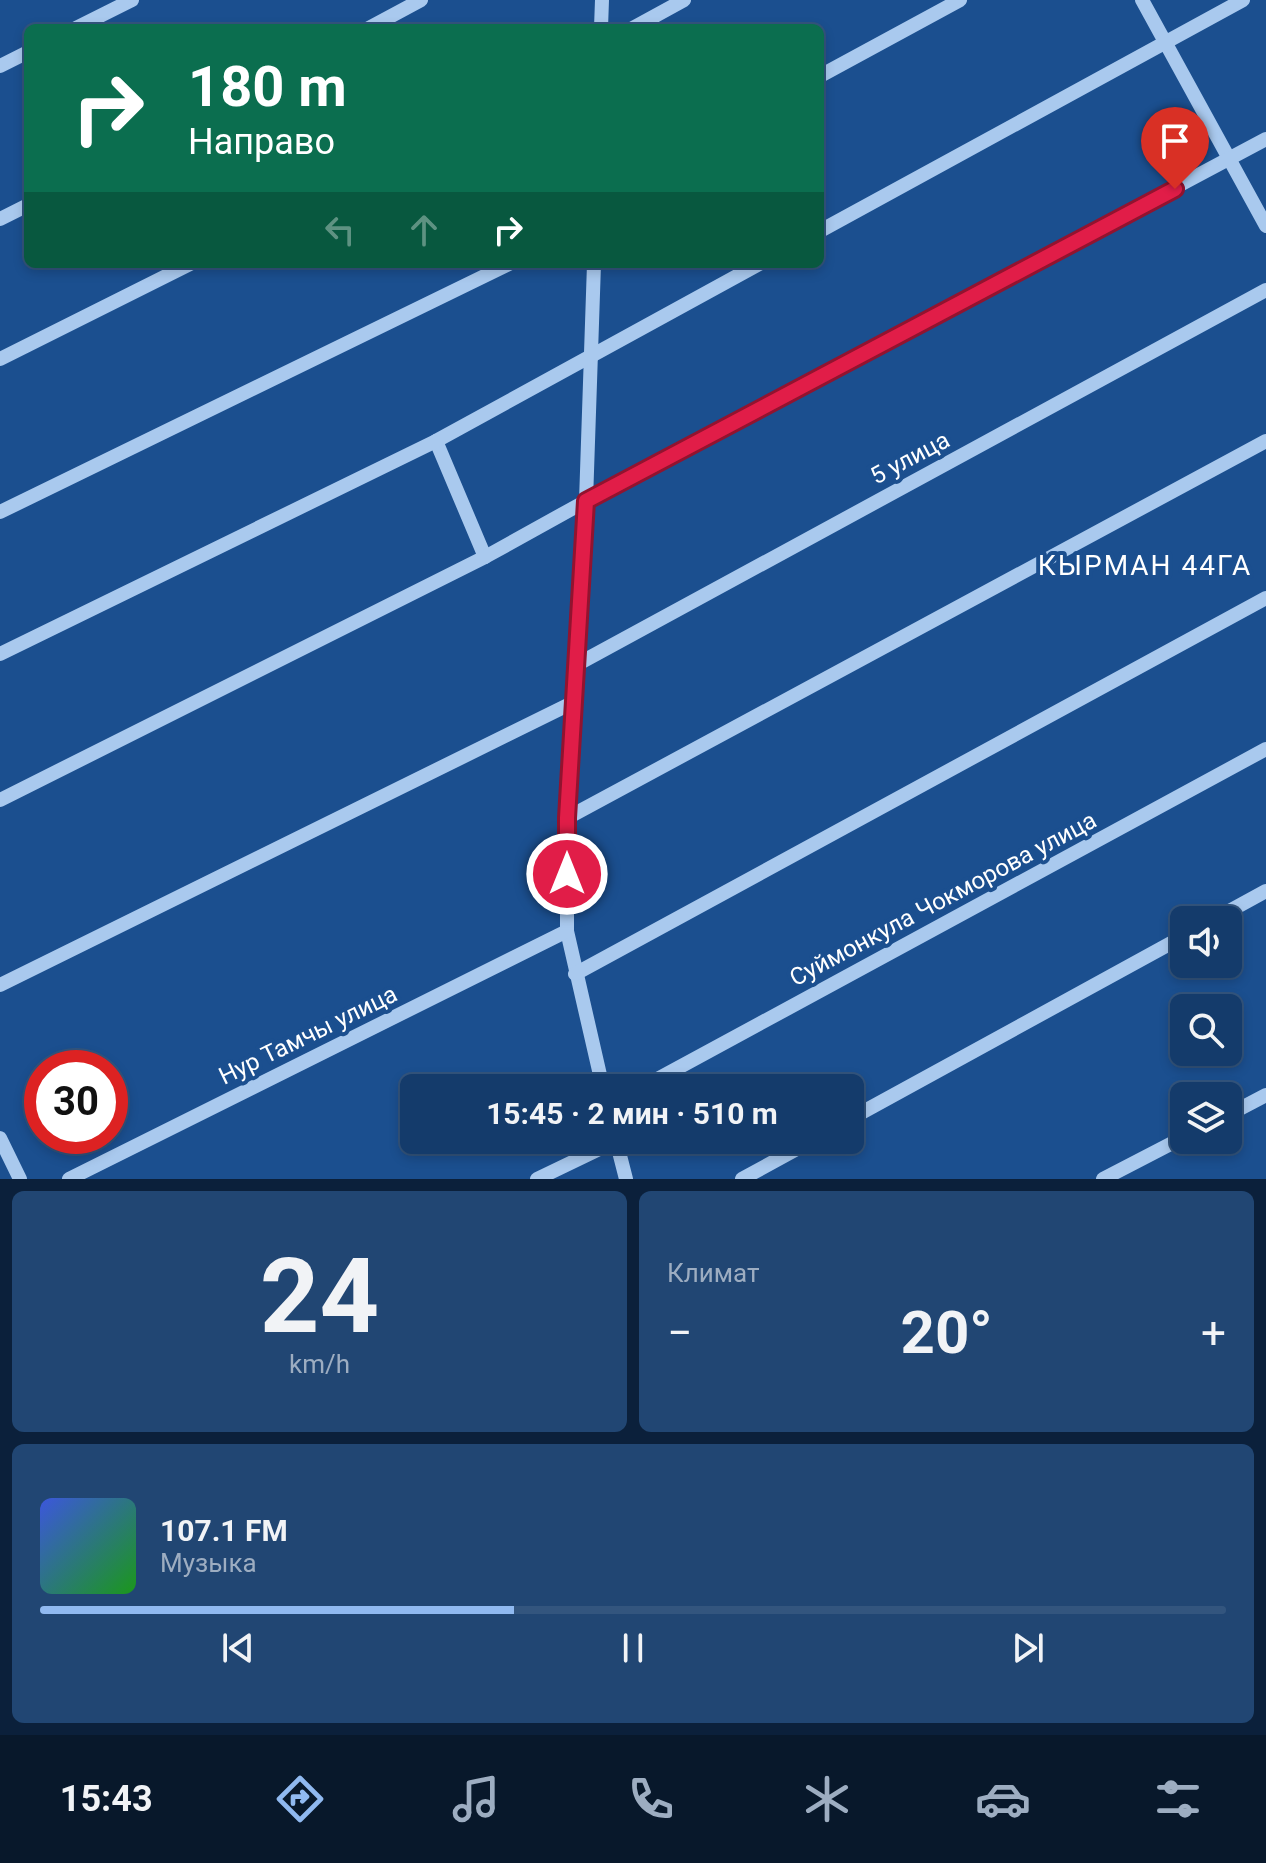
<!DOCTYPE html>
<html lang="ru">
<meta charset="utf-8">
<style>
body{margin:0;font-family:Roboto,sans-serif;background:#214673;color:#f1f3f6;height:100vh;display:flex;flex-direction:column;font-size:30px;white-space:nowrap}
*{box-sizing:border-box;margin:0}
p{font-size:26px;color:#9dadc1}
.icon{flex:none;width:44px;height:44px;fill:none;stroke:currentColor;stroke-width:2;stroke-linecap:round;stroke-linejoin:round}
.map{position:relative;height:1179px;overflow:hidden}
.panel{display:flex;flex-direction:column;gap:12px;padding:12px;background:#0b203b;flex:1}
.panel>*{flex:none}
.hud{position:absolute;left:24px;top:24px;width:800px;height:244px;border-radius:12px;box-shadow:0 4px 12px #0003,0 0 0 2px #33557e;background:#0b6e4f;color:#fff;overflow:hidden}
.fabs{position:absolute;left:1170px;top:906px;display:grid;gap:16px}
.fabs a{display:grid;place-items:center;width:72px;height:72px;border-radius:12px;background:#143b6b;box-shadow:0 4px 12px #0003,0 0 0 2px #33557e;font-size:40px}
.speed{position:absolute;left:24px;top:1050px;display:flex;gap:16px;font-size:40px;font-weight:700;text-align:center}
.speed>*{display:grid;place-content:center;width:104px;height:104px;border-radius:50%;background:#143b6b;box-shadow:0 4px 12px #0003,0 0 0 2px #33557e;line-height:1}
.speed .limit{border:12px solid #d22;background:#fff;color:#111}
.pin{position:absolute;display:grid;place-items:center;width:68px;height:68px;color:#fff;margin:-82px -34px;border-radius:50% 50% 50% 0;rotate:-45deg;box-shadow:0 0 8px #0007}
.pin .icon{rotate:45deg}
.me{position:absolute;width:88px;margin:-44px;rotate:0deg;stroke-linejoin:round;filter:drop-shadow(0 0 6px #0008)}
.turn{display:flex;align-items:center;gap:28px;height:168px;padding:0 32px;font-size:36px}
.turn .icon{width:104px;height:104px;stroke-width:2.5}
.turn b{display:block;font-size:56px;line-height:68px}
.lanes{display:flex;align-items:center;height:76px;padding:0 32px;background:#0003;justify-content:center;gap:40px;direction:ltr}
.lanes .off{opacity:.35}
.big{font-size:60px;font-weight:700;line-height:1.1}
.panel .card{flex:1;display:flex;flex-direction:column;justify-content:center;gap:12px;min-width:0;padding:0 28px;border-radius:12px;background:#214673}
.panel .dial{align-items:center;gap:0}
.dial b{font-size:104px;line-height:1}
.song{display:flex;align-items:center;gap:24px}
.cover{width:96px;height:96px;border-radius:12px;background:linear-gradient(135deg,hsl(230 70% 55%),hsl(120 70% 35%))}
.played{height:8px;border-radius:4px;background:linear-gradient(90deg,#90b9f0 40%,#33557e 40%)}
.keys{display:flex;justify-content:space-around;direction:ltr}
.heat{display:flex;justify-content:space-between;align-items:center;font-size:44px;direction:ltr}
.panel .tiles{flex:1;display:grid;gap:12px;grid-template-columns:1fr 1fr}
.card:last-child{grid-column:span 2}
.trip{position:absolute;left:400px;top:1074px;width:464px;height:80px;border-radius:12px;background:#143b6b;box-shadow:0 4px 12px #0003,0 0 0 2px #33557e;font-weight:700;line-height:80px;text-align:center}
.dock{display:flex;height:128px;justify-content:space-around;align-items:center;background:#08182b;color:#9dadc1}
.dock .icon{width:56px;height:56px}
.dock .on{color:#90b9f0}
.dock b{font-size:36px;color:#f1f3f6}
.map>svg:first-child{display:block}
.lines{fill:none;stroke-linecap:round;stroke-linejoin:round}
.minor{stroke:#a9c9ee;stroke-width:14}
.route-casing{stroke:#92132f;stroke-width:20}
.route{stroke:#e11d48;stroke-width:14}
.labels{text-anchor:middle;stroke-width:8;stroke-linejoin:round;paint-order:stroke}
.street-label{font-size:24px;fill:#fff;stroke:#1b4f8f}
.quarter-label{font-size:28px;letter-spacing:2px;fill:#fff;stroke:#1b4f8f}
</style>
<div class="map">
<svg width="1266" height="1179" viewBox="0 0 1266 1179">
<rect width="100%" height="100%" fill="#1b4f8f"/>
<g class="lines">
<g class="minor">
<path d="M1142 0 1266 226"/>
<path d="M76 28 132 0"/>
<path d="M369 28 421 0"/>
<path d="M601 28 602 0"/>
<path d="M633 28 684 0"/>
<path d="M0 66 28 52"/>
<path d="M820 76 960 0"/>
<path d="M0 219 28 205"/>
<path d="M820 231 1243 0"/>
<path d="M594 264 586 501 567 818V931L603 1088"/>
<path d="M0 359 190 264"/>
<path d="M436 441 485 557"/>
<path d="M0 512 509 264"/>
<path d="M0 654 436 441 759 264"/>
<path d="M576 665 1266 290"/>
<path d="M0 800 485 557 586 501 1266 139"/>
<path d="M567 818 1266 441"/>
<path d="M1213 920 1266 891"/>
<path d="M575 974 1266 598"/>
<path d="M0 985 574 702"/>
<path d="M641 1088 1266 749"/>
<path d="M1228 1115 1266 1095"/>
<path d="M850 1119 1184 936"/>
<path d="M0 1138 20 1179"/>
<path d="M616 1140 626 1179"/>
<path d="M69 1179 567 931"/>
<path d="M537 1179 616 1141"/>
<path d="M742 1179 813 1140"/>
<path d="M1103 1179 1184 1137"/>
</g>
</g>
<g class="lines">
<defs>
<path id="route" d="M567 874V818L586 501 1175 189"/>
</defs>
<use href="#route" class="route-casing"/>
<use href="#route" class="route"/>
</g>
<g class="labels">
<g class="street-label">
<text transform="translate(910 458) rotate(-28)" y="8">5 улица</text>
<text transform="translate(943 899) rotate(-28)" y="8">Суймонкула Чокморова улица</text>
<text transform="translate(308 1035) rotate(-26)" y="8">Нур Тамчы улица</text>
</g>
<g class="quarter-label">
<text x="1145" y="575">КЫРМАН 44ГА</text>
</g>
</g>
</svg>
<div class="fabs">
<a><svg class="icon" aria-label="sound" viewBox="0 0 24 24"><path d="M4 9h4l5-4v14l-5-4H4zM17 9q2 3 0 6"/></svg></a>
<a><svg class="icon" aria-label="search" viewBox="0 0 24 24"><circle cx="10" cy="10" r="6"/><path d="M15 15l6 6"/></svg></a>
<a><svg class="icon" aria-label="layers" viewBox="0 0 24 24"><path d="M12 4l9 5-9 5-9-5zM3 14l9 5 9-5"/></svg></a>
</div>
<div class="speed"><div class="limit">30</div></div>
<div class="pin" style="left:1175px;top:189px;background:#d93025"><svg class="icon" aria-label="arrive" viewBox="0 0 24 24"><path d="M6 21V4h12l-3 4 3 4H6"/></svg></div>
<svg class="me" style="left:567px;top:874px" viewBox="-20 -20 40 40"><circle r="17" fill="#e11d48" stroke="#fff" stroke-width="3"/><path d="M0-11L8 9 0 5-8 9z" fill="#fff"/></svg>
<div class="trip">15:45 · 2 мин · 510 m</div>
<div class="hud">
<div class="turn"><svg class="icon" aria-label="right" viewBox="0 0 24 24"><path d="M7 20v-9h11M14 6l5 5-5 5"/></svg><div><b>180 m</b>Направо</div></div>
<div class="lanes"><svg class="icon off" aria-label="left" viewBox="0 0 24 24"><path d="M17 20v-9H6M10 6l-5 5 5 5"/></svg><svg class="icon off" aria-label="ahead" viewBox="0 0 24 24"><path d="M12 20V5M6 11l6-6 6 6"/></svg><svg class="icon" aria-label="right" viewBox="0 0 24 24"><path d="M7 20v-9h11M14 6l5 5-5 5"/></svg></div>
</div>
</div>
<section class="panel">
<div class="tiles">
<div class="card dial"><b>24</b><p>km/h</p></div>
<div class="card"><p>Климат</p>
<div class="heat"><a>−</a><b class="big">20°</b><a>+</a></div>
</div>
<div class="card">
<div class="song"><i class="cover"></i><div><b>107.1 FM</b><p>Музыка</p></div></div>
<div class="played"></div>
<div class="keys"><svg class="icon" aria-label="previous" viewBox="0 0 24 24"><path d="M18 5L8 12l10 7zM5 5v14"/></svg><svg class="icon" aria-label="pause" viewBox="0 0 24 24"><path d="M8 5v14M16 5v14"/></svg><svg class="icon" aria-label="next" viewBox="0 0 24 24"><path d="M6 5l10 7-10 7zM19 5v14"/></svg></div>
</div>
</div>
</section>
<nav class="dock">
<b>15:43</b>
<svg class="icon on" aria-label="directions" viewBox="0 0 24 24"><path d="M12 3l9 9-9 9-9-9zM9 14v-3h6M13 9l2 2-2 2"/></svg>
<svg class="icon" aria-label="music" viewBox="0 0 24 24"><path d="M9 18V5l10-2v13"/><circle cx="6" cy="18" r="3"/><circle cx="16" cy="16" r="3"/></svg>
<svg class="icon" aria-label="phone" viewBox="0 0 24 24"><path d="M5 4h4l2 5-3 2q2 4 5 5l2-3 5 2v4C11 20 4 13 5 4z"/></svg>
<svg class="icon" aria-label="climate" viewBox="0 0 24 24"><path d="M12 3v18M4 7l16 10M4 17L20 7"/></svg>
<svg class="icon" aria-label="car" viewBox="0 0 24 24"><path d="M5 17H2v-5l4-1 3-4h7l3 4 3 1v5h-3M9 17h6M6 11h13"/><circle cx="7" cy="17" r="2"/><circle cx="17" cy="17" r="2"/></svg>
<svg class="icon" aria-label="filters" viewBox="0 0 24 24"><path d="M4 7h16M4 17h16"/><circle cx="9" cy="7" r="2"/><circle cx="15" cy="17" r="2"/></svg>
</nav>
